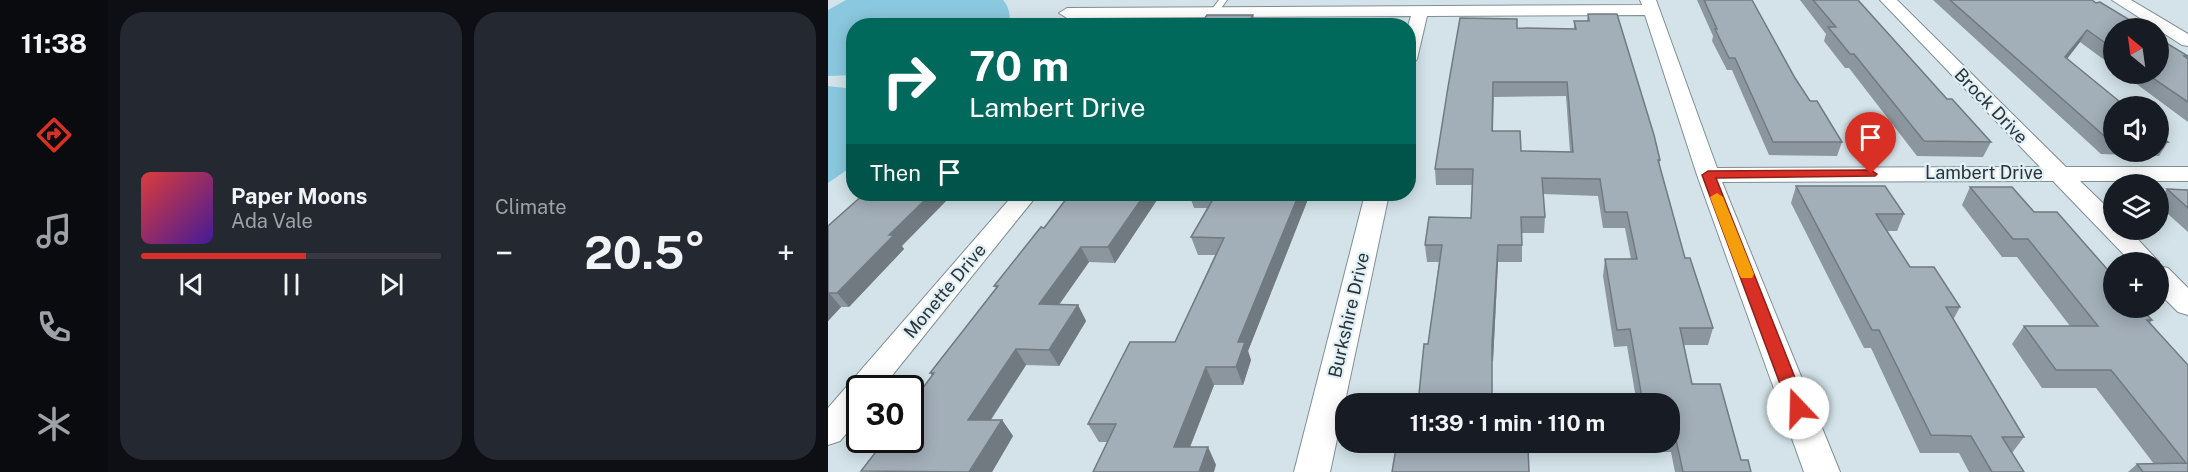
<!DOCTYPE html>
<meta charset="utf-8">
<style>
body{margin:0;font-family:"Public Sans",sans-serif;background:#242831;color:#f1f3f6;height:100vh;display:flex;flex-direction:column;font-size:22px;white-space:nowrap}
*{box-sizing:border-box;margin:0}
p{font-size:20px;color:#9ea1a6}
.icon{flex:none;width:33px;height:33px;fill:none;stroke:currentColor;stroke-width:2;stroke-linecap:round;stroke-linejoin:round}
.map{position:relative;flex:1;overflow:hidden}
.drawer{display:flex;flex-direction:column;gap:12px;padding:12px;background:#0d0f14;width:720px}
.drawer>*{flex:none}
.top-card{position:absolute;left:18px;top:18px;width:570px;height:183px;border-radius:24px;box-shadow:0 3px 15px #0003;background:#00695c;color:#fff;overflow:hidden}
.needle{width:39px;rotate:331deg}
.buttons{position:absolute;left:1275px;top:18px;display:grid;gap:12px}
.buttons a{display:grid;place-items:center;width:66px;height:66px;border-radius:50%;background:#171b24;box-shadow:0 3px 15px #0003;font-size:30px}
.speed{position:absolute;left:18px;top:375px;display:flex;gap:12px;font-size:30px;font-weight:700;text-align:center}
.speed>*{display:grid;place-content:center;width:78px;height:78px;border-radius:50%;background:#171b24;box-shadow:0 3px 15px #0003;line-height:1}
.speed .limit{border:3px solid #111;border-radius:9px;background:#fff;color:#111}
.pin{position:absolute;display:grid;place-items:center;width:51px;height:51px;color:#fff;margin:-62px -26px;border-radius:50% 50% 50% 0;rotate:-45deg;box-shadow:0 0 6px #0007}
.pin .icon{rotate:45deg}
.me{position:absolute;width:66px;margin:-33px;rotate:339deg;stroke-linejoin:round;filter:drop-shadow(0 0 4px #0008)}
.turn{display:flex;align-items:center;gap:21px;height:126px;padding:0 24px;font-size:27px}
.turn .icon{width:78px;height:78px;stroke-width:2.5}
.turn b{display:block;font-size:42px;line-height:51px}
.then{display:flex;align-items:center;height:57px;padding:0 24px;background:#0003;gap:12px;font-size:22px}
.big{font-size:45px;font-weight:700;line-height:1.1}
.drawer .widget{flex:1;display:flex;flex-direction:column;justify-content:center;gap:9px;min-width:0;padding:0 21px;border-radius:24px;background:#242831}
.song{display:flex;align-items:center;gap:18px}
.cover{width:72px;height:72px;border-radius:9px;background:linear-gradient(135deg,hsl(0 70% 55%),hsl(260 70% 35%))}
.played{height:6px;border-radius:3px;background:linear-gradient(90deg,#d93025 55%,#363941 55%)}
.keys{display:flex;justify-content:space-around;direction:ltr}
.heat{display:flex;justify-content:space-between;align-items:center;font-size:33px;direction:ltr}
.drawer .tiles{flex:1;display:grid;gap:12px;grid-template-columns:repeat(2,1fr)}
.trip{position:absolute;left:507px;top:393px;width:345px;height:60px;border-radius:24px;background:#171b24;box-shadow:0 3px 15px #0003;font-weight:700;line-height:60px;text-align:center}
main{display:flex;flex:1;min-height:0}
.menu{display:flex;flex-direction:column;width:108px;justify-content:space-around;align-items:center;background:#090b0e;color:#9ea1a6}
.menu .icon{width:42px;height:42px}
.menu .active{color:#d93025}
.menu b{font-size:27px;color:#f1f3f6}
.map>svg:first-child{display:block}
.green{fill:#89c8de}
.lines{fill:none;stroke-linecap:round;stroke-linejoin:round}
.lane-casing{stroke:#7f8f94;stroke-width:2}
.street-casing{stroke:#7f8f94;stroke-width:2}
.lane{fill:#fff;fill-rule:evenodd}
.street{fill:#fff;fill-rule:evenodd}
.wall{fill:#8b969e;fill-rule:evenodd}
.shaded-wall{fill:#717a81}
.building{fill:#a2aeb8;stroke:#717a81;stroke-width:1.5;fill-rule:evenodd}
.route{fill:#d93025;stroke:#8d1f18;stroke-width:1.5}
.slow{fill:#f59e0b}
.labels{text-anchor:middle;stroke-width:4.5;stroke-linejoin:round;paint-order:stroke}
.street-label{font-size:18px;fill:#2c3235;stroke:#e0f0f7}
</style>
<main>
<nav class="menu">
<b>11:38</b>
<svg class="icon active" aria-label="directions" viewBox="0 0 24 24"><path d="M12 3l9 9-9 9-9-9zM9 14v-3h6M13 9l2 2-2 2"/></svg>
<svg class="icon" aria-label="music" viewBox="0 0 24 24"><path d="M9 18V5l10-2v13"/><circle cx="6" cy="18" r="3"/><circle cx="16" cy="16" r="3"/></svg>
<svg class="icon" aria-label="phone" viewBox="0 0 24 24"><path d="M5 4h4l2 5-3 2q2 4 5 5l2-3 5 2v4C11 20 4 13 5 4z"/></svg>
<svg class="icon" aria-label="climate" viewBox="0 0 24 24"><path d="M12 3v18M4 7l16 10M4 17L20 7"/></svg>
</nav>
<section class="drawer">
<div class="tiles">
<div class="widget">
<div class="song"><i class="cover"></i><div><b>Paper Moons</b><p>Ada Vale</p></div></div>
<div class="played"></div>
<div class="keys"><svg class="icon" aria-label="previous" viewBox="0 0 24 24"><path d="M18 5L8 12l10 7zM5 5v14"/></svg><svg class="icon" aria-label="pause" viewBox="0 0 24 24"><path d="M8 5v14M16 5v14"/></svg><svg class="icon" aria-label="next" viewBox="0 0 24 24"><path d="M6 5l10 7-10 7zM19 5v14"/></svg></div>
</div>
<div class="widget"><p>Climate</p>
<div class="heat"><a>−</a><b class="big">20.5°</b><a>+</a></div>
</div>
</div>
</section>
<div class="map">
<svg width="1360" height="472" viewBox="0 0 1360 472">
<rect width="100%" height="100%" fill="#d3e3e9"/>
<g class="green">
<path d="M18 0H175C181 7 183 16 181 26H26L25 75 0 76V10Z"/>
<path d="M0 86 25 89 26 165 0 183Z"/>
</g>
<g class="lines">
<defs>
<path id="lane" d="M391 0H399L388 15H382L381 13Z"/>
<g id="street">
<path d="M812 0H828L889 168 1212 167 1052 0H1069L1238 167H1360V181H1252L1286 214V230H1301L1331 262H1303L1225 181 894 182 1012 472H976L869 175 817 15 599 16 589 59 586 63 580 64V26L583 16 239 18 231 13 239 8 814 5Z"/>
<path d="M1284 0H1303L1360 34V46L1354 45Z"/>
<path d="M186 194H210L54 388H32V417L12 441 0 445V408Z"/>
<path d="M537 194H561L502 472H466Z"/>
<path d="M1330 266 1340 268 1360 288V315L1350 312 1330 292Z"/>
</g>
</defs>
<use href="#lane" class="lane-casing"/>
<use href="#street" class="street-casing"/>
<use href="#lane" class="lane"/>
<use href="#street" class="street"/>
</g>
<g class="wall">
<path d="M869 0H924L967 78 982 101 1014 142 1009 156 941 155 904 70H899L884 41 885 36Z"/>
<path d="M972 0H1030L1119 99 1163 142 1155 157 1089 156 1021 68H1017L996 41 998 34Z"/>
<path d="M1105 0H1264L1286 28V67L1252 42 1239 59 1286 106V152H1330V134L1340 142 1331 156 1273 154Z"/>
<path d="M760 14 832 160 831 166 857 258 885 328 880 345H856L864 384 913 460 923 472H847L843 452H817L815 442H842V404H809L799 346 786 347 775 276 777 259H803L797 228H775L770 196 715 194 717 217 716 233H694V262H670L665 361 600 344 611 262H599L597 245 643 218 644 185H608L607 169 689 28 746 29V21H759ZM738 96 742 152 693 151 665 131 666 97Z"/>
<path d="M1330 38 1360 56V122L1295 74H1330Z"/>
<path d="M968 186 1076 214 1069 231H1059L1082 267 1132 307 1125 320 1196 437 1184 453 1196 472H1141L1131 453H1092L1043 348H1036L963 203Z"/>
<path d="M1142 187 1206 212 1324 320 1322 323 1360 472H1300L1309 464H1326L1268 388H1214L1184 344 1196 326H1242L1189 257H1174L1134 205Z"/>
<path d="M1339 189 1360 190V232L1330 205V201Z"/>
<path d="M333 194 287 263 261 262 231 305H250L258 321 231 366 198 365 163 420H174L185 436 164 472 33 471 104 376 102 373 168 288 166 286 216 228Z"/>
<path d="M361 194H482L420 351 423 360 415 385H386L362 447H380L388 465 280 442H271L260 424 347 342 387 255H370L363 237 379 208H366Z"/>
<path d="M0 226 74 246 76 249 21 307H13L0 321Z"/>
</g>
<g class="shaded-wall">
<path d="M425 15 428 26H418Z"/>
<path d="M281 21 283 26H276Z"/>
<path d="M1259 30 1252 42 1231 69 1237 57Z"/>
<path d="M103 194H125L74 246 76 249 21 307 9 293 61 235Z"/>
<path d="M317 194H333L287 263 280 247Z"/>
<path d="M471 194H482L420 351 423 360 415 385 408 367 410 342Z"/>
<path d="M670 245V262L665 361 664 344Z"/>
<path d="M253 247 261 262 220 320 211 304Z"/>
<path d="M1 293 13 307 0 321V294Z"/>
<path d="M250 305 258 321 231 366 221 350Z"/>
<path d="M188 349 198 365 152 436 140 420Z"/>
<path d="M378 367 386 385 355 465 346 447Z"/>
<path d="M174 420 185 436 164 472H141Z"/>
<path d="M380 447 388 465 386 472H371Z"/>
</g>
<g class="building">
<path d="M876 0H924L967 78 982 101H989L1014 142H945L907 58H901L887 29H889Z"/>
<path d="M985 0H1030L1119 99H1124L1163 142 1096 141 1026 54H1022L1000 27H1008Z"/>
<path d="M1122 0H1264L1268 3 1272 2 1315 28H1286V49L1259 30 1237 57 1297 106H1286V141H1282Z"/>
<path d="M760 14H789L826 135 832 160H830L857 258H862L885 328H852L864 384H892L913 460H920L923 472H855L847 435H842V404H815L802 329 789 330 777 259H809L799 212H777L772 179 714 178 717 217H693L694 245H670L664 344V404H590L596 344H600L614 245H597L601 217 643 218 645 169H607L620 87 632 18 689 19V28L748 29 746 21H761ZM665 82H739L745 152 693 151 692 131H664Z"/>
<path d="M379 15H425L418 26H371Z"/>
<path d="M506 20H536L534 26H504Z"/>
<path d="M218 21H281L276 26H213Z"/>
<path d="M1330 38 1360 56H1356L1360 59V102L1319 74H1330Z"/>
<path d="M1330 134 1340 142H1330Z"/>
<path d="M968 186H1057L1076 214H1048L1082 267H1106L1132 307H1118L1196 437H1174L1196 472H1164L1143 436 1103 435 1051 330H1044Z"/>
<path d="M1142 187H1184L1206 212H1229L1286 277V308H1312L1324 320H1319L1360 365V472H1315L1309 464 1358 463 1283 370H1228L1196 326H1270L1200 239H1185Z"/>
<path d="M1339 189 1360 190V208Z"/>
<path d="M36 194H103L61 235H66L9 293H1L0 294V226Z"/>
<path d="M242 194H317L280 247H253L211 304 250 305 221 350 188 349 140 420H174L141 472 33 471 57 440H82V405L106 373H102L170 286H166L213 227 216 228Z"/>
<path d="M388 194H471L410 342H417L408 367H378L346 447H380L371 472H265L288 424H260L302 342H347L396 238 363 237Z"/>
<path d="M585 442H664V447H700L701 472H564L568 448H585Z"/>
</g>
<path class="route" d="M1043 170 1049 174 1047 176 888 178 979 408 976 413 970 415 964 413 961 408 874 175 880 171Z"/>
<path class="slow" d="M889 193 895 197 926 274 924 278H913L911 274 882 197Z"/>
<g class="labels">
<g class="street-label">
<text transform="translate(1163 106) rotate(46)" y="6">Brock Drive</text>
<text x="1156" y="179">Lambert Drive</text>
<text transform="translate(117 291) rotate(-50)" y="6">Monette Drive</text>
<text transform="translate(521 315) rotate(-77)" y="6">Burkshire Drive</text>
</g>
</g>
</svg>
<div class="buttons">
<a><svg class="needle" viewBox="-14 -14 28 28"><path d="M0-13l5 13h-10z" fill="#e53935"/><path d="M0 13l5-13h-10z" fill="#9ea1a6"/></svg></a>
<a><svg class="icon" aria-label="sound" viewBox="0 0 24 24"><path d="M4 9h4l5-4v14l-5-4H4zM17 9q2 3 0 6"/></svg></a>
<a><svg class="icon" aria-label="layers" viewBox="0 0 24 24"><path d="M12 4l9 5-9 5-9-5zM3 14l9 5 9-5"/></svg></a>
<a>+</a>
</div>
<div class="speed"><div class="limit">30</div></div>
<div class="pin" style="left:1043px;top:174px;background:#d93025"><svg class="icon" aria-label="arrive" viewBox="0 0 24 24"><path d="M6 21V4h12l-3 4 3 4H6"/></svg></div>
<svg class="me" style="left:970px;top:408px" viewBox="-20 -20 40 40"><circle r="19" fill="#fff"/><path d="M0-13L10 11 0 6-10 11z" fill="#d93025"/></svg>
<div class="trip">11:39 · 1 min · 110 m</div>
<div class="top-card">
<div class="turn"><svg class="icon" aria-label="right" viewBox="0 0 24 24"><path d="M7 20v-9h11M14 6l5 5-5 5"/></svg><div><b>70 m</b>Lambert Drive</div></div>
<div class="then">Then<svg class="icon" aria-label="arrive" viewBox="0 0 24 24"><path d="M6 21V4h12l-3 4 3 4H6"/></svg></div>
</div>
</div>
</main>
